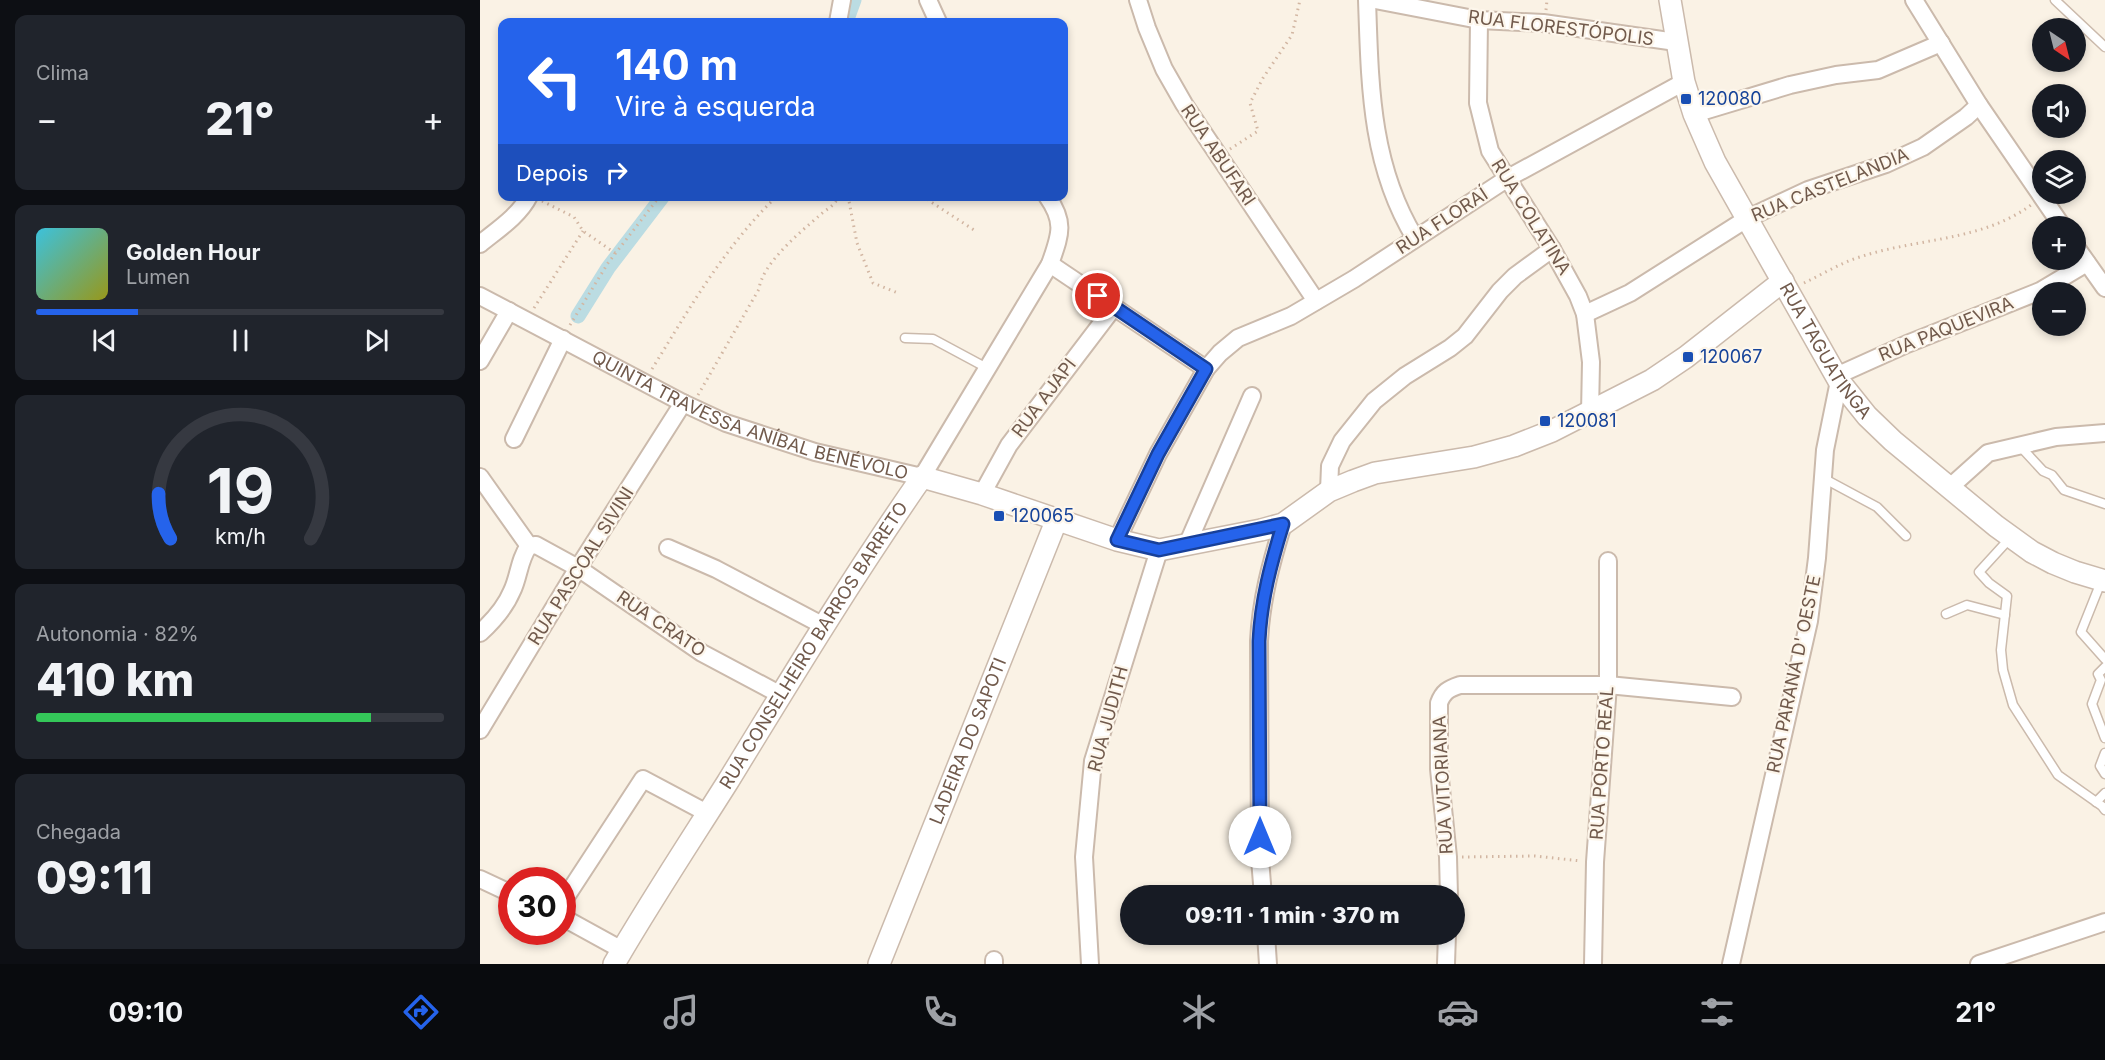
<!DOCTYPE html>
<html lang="pt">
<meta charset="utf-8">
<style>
body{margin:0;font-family:Inter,sans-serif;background:#20242c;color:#f1f3f6;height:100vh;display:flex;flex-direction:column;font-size:22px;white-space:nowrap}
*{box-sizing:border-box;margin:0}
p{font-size:20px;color:#9ea1a6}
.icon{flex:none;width:33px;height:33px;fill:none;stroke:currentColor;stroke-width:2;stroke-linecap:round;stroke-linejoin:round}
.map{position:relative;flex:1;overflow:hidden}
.sheet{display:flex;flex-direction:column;gap:15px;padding:15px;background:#0d0f14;width:480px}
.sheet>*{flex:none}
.guide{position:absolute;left:18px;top:18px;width:570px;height:183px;border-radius:12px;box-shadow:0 3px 9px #0003;background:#2563eb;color:#fff;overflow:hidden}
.needle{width:39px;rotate:145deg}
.fabs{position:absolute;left:1552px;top:18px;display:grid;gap:12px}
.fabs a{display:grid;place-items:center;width:54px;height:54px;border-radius:50%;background:#171b24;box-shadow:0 3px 9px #0003;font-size:30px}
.speed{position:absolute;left:18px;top:867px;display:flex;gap:12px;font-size:30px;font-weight:700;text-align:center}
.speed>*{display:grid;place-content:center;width:78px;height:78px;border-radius:50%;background:#171b24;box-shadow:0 3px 9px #0003;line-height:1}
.speed .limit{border:9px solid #d22;background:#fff;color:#111}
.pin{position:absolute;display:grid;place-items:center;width:51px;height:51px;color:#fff;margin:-26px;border:3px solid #fff;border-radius:50%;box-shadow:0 2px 6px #0007}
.me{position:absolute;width:66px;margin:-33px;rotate:0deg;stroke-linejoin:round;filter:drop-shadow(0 0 4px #0008)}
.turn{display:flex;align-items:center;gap:21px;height:126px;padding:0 18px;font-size:27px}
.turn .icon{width:78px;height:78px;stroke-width:2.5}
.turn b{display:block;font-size:42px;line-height:51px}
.then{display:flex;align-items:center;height:57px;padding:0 18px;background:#0003;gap:12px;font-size:22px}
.big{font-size:45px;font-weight:800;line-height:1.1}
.sheet .tile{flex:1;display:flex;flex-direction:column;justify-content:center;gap:9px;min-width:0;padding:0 21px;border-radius:12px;background:#20242c}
.sheet .dial{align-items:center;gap:0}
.dial svg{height:156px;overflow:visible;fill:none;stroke:#363941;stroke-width:7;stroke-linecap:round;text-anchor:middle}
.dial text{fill:#f1f3f6;stroke:none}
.song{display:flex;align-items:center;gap:18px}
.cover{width:72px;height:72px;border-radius:9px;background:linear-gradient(135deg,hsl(190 70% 55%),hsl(60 70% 35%))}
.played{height:6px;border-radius:3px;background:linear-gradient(90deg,#2563eb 25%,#363941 25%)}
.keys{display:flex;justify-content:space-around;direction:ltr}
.heat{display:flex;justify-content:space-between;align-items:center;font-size:33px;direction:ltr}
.charge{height:9px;border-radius:4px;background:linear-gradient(90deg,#34c759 82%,#363941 0)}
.trip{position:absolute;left:640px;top:885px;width:345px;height:60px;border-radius:30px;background:#171b24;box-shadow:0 3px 9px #0003;font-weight:800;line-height:60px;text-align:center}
.dock{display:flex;height:96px;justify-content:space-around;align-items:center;background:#090b0e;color:#9ea1a6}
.dock .icon{width:42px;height:42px}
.dock .on{color:#2563eb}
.dock b{font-size:27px;color:#f1f3f6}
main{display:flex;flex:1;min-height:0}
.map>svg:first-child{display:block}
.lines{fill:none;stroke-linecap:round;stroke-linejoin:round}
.canal{stroke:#bbdce2;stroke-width:15}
.service-casing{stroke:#cbbaac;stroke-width:11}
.minor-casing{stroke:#cbbaac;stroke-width:20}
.tertiary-casing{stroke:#cbbaac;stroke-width:24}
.path{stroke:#d2b6a2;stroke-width:3;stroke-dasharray:1.5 4.5;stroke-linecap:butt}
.service{stroke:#fff;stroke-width:8}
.minor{stroke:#fff;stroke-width:16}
.tertiary{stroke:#fff;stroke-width:21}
.route-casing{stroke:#184099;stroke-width:15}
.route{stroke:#2563eb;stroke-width:10}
.transit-dot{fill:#1a4fb4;stroke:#fdf6eb;stroke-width:2}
.labels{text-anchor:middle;stroke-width:4.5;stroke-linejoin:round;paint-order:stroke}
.street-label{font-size:18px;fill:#715a4c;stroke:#fdf6eb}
.transit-label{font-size:18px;fill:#164399;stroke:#fdf6eb;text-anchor:start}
</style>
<main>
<section class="sheet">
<div class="tile"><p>Clima</p>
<div class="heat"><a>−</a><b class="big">21°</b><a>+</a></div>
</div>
<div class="tile">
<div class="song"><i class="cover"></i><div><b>Golden Hour</b><p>Lumen</p></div></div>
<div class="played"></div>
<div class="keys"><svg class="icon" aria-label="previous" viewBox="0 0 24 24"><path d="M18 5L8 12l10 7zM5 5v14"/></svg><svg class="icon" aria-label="pause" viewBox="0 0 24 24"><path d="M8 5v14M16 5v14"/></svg><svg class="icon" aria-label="next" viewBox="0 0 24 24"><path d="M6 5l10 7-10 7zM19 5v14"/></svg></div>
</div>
<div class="tile dial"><svg viewBox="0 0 100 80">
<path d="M14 69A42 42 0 1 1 86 69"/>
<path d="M14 69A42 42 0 0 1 8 46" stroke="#2563eb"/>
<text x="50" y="56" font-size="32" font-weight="700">19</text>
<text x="50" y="72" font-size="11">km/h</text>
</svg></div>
<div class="tile"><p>Autonomia · 82%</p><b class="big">410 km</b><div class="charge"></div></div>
<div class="tile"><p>Chegada</p><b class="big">09:11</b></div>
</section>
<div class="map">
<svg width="1625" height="964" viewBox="0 0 1625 964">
<rect width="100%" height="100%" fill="#faf2e5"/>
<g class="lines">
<g class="canal">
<path d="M366 22 374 0"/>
<path d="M98 316 128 268 183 196"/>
</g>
<defs>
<g id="service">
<path d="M1575 0 1625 47"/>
<path d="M425 338 453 339 507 368"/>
<path d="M1539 445 1563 471 1572 475 1584 490 1625 504"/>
<path d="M1343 478 1397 507 1426 536"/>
<path d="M1531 537 1499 572 1509 583 1527 596 1521 650 1523 670 1533 705 1578 775 1622 806 1625 810"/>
<path d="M1621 582 1601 632 1625 659"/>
<path d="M1466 614 1487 605 1525 615"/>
<path d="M1625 667 1618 674 1621 680 1612 704 1625 738"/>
<path d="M1625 753 1620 766 1625 774"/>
<path d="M1616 802 1625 793"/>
</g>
<g id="minor">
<path d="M448 0 458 22"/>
<path d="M658 0 667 28 684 69 704 104 836 301"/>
<path d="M887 0C890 84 890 164 935 238"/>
<path d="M895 0 999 20 1063 23 1196 42"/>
<path d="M1434 0 1499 105 1582 226"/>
<path d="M999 20 998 103 1010 151 1072 249 1098 296 1105 314 1111 362 1110 413"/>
<path d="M358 22 362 0"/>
<path d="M1214 114 1310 85 1356 75 1398 70 1461 43"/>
<path d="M0 244C17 230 39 216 49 196"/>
<path d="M1596 247 1625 288"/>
<path d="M570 264 726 369"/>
<path id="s1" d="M0 296 203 403 246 423 335 452 442 477 570 264C580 235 586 223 567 196"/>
<path d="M1105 314 1150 293 1268 218 1328 190 1406 164 1443 147 1486 117 1499 105"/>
<path d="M0 361 29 311"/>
<path d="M1356 376 1427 344 1560 291 1607 263"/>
<path d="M34 439 83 339"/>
<path d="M0 477 49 546"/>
<path d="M1469 488 1508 453 1576 437 1625 433"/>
<path d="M849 491 850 466 862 441 894 401 925 376 970 348 985 336 1020 291 1035 276 1072 249"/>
<path d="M502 494 529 445 634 307"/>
<path d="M637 540 678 454 726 369 740 353 758 338 811 316 874 279 1028 178 1204 82"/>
<path d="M707 545 772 396"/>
<path d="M188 548 236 569 344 626"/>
<path d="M0 633C13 621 25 608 32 591 39 577 39 559 49 546L56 545 98 568 222 653 301 695"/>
<path d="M0 730 98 568 203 403"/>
<path d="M0 879 32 894"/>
<path d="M783 896 780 859 779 641C781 600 791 563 803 524"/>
<path d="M969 896 968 857 959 769V703C963 692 968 689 980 685H1128L1252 697"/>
<path d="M82 903 163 779 227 813"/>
<path d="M82 917 142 950"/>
<path d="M786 934 788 964"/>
<path d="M514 964V960"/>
<path d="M610 964 604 857 613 761 679 550"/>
<path d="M966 964 967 934"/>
<path d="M1113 964 1115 862 1128 685V561"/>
<path d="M1251 964 1329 621 1337 558 1345 450 1359 381"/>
<path d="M1499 964 1625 922"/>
</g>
<g id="tertiary">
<path id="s2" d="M1190 0 1204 82 1214 114 1235 162 1359 381 1387 416 1413 441 1516 526 1552 552 1573 563 1595 572 1625 581"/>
<path id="s3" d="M134 964C170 902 209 843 247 783 310 680 373 576 442 477L502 494 637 540 679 550 781 530 803 524 849 491 873 481 895 473 994 457 1034 446 1072 431 1172 380 1206 357 1303 281"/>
<path id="s4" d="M399 964 577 519"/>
</g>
</defs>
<use href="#service" class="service-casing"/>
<use href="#minor" class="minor-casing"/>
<use href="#tertiary" class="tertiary-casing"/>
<g class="path">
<path d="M1066 10 1067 0"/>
<path d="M750 149 778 131 770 103 783 78 812 35 820 0"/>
<path d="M368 196 377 243 393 283 418 293"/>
<path d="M442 196 494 230"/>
<path d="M62 201 94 217 103 231 135 253"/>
<path d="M1324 283C1343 274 1362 262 1383 256 1439 238 1502 241 1551 205"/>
<path d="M54 308 103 231"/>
<path d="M90 325 128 263 180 196"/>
<path d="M172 369C209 309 245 246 297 196"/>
<path d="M218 395 279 289C282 264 320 232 339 216 346 209 355 206 359 196"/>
<path d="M982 857 1055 856 1101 861"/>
</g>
<use href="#service" class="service"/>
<use href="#minor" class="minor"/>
<use href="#tertiary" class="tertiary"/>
</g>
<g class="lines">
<defs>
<path id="route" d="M618 296 726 369 678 454 637 540 679 550 803 524C791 563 781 600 779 641L780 837"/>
</defs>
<use href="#route" class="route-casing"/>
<use href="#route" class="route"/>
</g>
<g class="transit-dot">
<rect x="1200" y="93" width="12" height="12" rx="3"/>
<rect x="1202" y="351" width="12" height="12" rx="3"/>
<rect x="1059" y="415" width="12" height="12" rx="3"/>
<rect x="513" y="510" width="12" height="12" rx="3"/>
</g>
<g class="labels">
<g class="street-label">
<text transform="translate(1081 28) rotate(7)" y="6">RUA FLORESTÓPOLIS</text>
<text transform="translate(738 155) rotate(56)" y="6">RUA ABUFARI</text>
<text transform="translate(1350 185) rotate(-22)" y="6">RUA CASTELANDIA</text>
<text transform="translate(1051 217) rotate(58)" y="6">RUA COLATINA</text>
<text transform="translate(962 221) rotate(-33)" y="6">RUA FLORAÍ</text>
<text transform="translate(1466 329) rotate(-22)" y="6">RUA PAQUEVIRA</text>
<text dy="6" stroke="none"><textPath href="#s2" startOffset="388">RUA TAGUATINGA</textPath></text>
<text transform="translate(564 398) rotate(-53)" y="6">RUA AJAPI</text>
<text dy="6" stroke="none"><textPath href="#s1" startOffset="297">QUINTA TRAVESSA ANÍBAL BENÉVOLO</textPath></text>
<text transform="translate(101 566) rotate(-58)" y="6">RUA PASCOAL SIVINI</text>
<text transform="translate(181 624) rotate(34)" y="6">RUA CRATO</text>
<text dy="6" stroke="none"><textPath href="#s3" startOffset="376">RUA CONSELHEIRO BARROS BARRETO</textPath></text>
<text transform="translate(1314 674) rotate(-78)" y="6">RUA PARANÁ D' OESTE</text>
<text transform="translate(628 719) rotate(-75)" y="6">RUA JUDITH</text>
<text dy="6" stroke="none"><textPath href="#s4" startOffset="240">LADEIRA DO SAPOTI</textPath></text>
<text transform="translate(1122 763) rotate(-86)" y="6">RUA PORTO REAL</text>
<text transform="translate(963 785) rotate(-93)" y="6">RUA VITORIANA</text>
</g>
<g class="transit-label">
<text x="1218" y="105">120080</text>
<text x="1220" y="363">120067</text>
<text x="1077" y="427">120081</text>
<text x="531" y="522">120065</text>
</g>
</g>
</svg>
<div class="fabs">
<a><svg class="needle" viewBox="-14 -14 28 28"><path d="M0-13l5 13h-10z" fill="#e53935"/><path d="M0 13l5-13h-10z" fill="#9ea1a6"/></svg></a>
<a><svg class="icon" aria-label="sound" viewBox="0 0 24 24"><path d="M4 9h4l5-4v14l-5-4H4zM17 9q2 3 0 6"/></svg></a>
<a><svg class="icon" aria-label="layers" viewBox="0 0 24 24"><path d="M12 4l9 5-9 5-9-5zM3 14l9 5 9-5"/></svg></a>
<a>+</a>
<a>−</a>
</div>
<div class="speed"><div class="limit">30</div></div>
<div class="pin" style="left:618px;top:296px;background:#d93025"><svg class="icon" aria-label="arrive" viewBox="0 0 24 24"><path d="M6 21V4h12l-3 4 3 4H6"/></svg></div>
<svg class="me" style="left:780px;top:837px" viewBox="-20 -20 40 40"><circle r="19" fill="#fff"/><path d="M0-13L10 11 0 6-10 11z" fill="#2563eb"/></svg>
<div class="trip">09:11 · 1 min · 370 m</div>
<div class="guide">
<div class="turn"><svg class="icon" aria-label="left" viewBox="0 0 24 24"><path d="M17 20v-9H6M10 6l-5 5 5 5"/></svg><div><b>140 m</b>Vire à esquerda</div></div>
<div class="then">Depois<svg class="icon" aria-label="right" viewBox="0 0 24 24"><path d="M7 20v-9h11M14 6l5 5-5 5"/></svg></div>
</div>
</div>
</main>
<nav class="dock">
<b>09:10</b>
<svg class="icon on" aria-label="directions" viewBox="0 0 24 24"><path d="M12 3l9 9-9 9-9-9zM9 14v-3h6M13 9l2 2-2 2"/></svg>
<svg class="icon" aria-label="music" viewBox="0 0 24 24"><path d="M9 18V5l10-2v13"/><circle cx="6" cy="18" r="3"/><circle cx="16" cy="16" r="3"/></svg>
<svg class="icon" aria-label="phone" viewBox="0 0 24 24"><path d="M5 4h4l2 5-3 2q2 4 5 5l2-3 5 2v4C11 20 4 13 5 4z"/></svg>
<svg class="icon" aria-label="climate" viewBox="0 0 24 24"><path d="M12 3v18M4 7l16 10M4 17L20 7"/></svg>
<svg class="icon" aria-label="car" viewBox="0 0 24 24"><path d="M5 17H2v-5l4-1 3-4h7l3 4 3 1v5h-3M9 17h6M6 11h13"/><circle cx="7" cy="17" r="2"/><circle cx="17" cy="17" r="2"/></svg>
<svg class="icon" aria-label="filters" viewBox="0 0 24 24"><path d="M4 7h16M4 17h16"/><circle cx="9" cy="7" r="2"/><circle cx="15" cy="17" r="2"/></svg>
<b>21°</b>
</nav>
